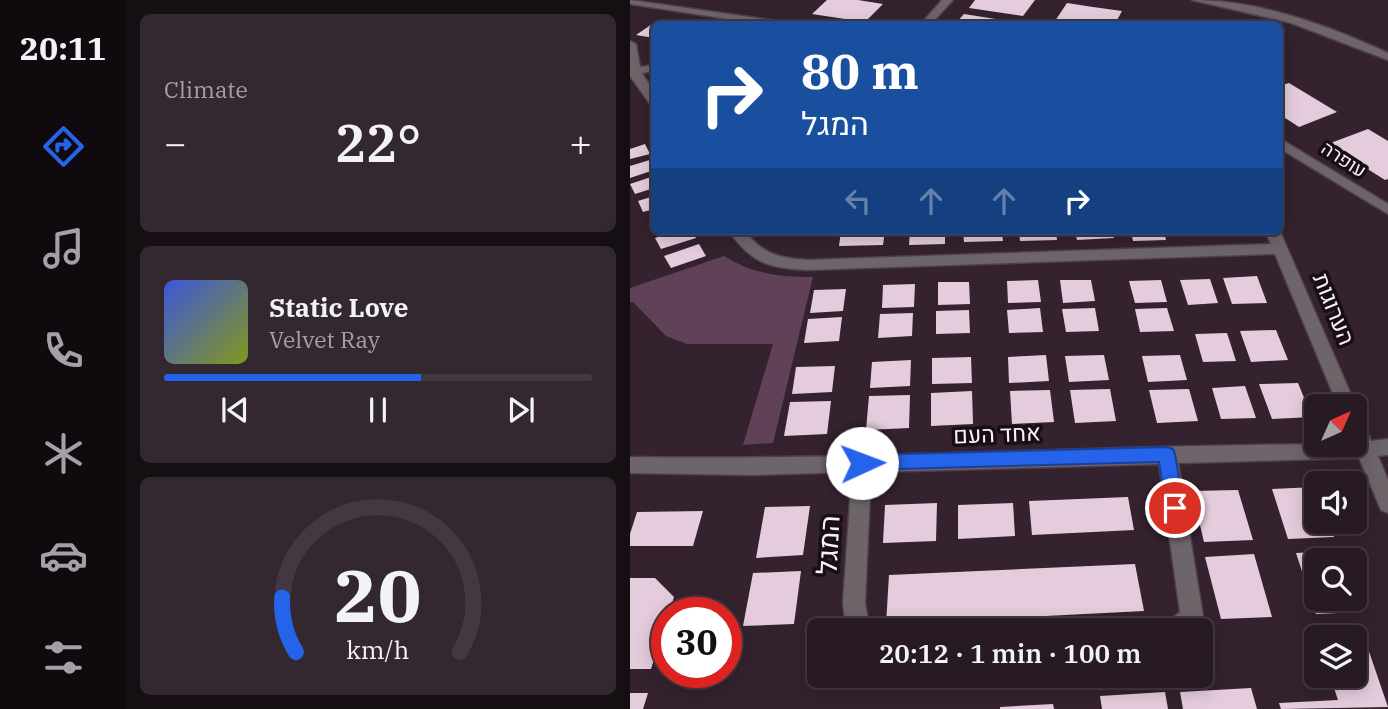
<!DOCTYPE html>
<meta charset="utf-8">
<style>
body{margin:0;font-family:"IBM Plex Serif",Heebo,serif;background:#332730;color:#f1f3f6;height:100vh;display:flex;flex-direction:column;font-size:26px;white-space:nowrap}
*{box-sizing:border-box;margin:0}
p{font-size:23px;color:#a4a1a6}
.icon{flex:none;width:38px;height:38px;fill:none;stroke:currentColor;stroke-width:2;stroke-linecap:round;stroke-linejoin:round}
.map{position:relative;flex:1;overflow:hidden}
.details{display:flex;flex-direction:column;gap:14px;padding:14px;background:#150e13;width:504px}
.details>*{flex:none}
.guide{position:absolute;left:21px;top:21px;width:632px;height:214px;border-radius:10px;box-shadow:0 4px 18px #0003,0 0 0 2px #433841;background:#1a4fa0;color:#fff;overflow:hidden}
.needle{width:46px;rotate:45deg}
.tools{position:absolute;left:674px;top:394px;display:grid;gap:14px}
.tools a{display:grid;place-items:center;width:63px;height:63px;border-radius:10px;background:#271a23;box-shadow:0 4px 18px #0003,0 0 0 2px #433841;font-size:35px}
.speed{position:absolute;left:21px;top:597px;display:flex;gap:14px;font-size:35px;font-weight:700;text-align:center}
.speed>*{display:grid;place-content:center;width:91px;height:91px;border-radius:50%;background:#271a23;box-shadow:0 4px 18px #0003,0 0 0 2px #433841;line-height:1}
.speed .limit{border:10px solid #d22;background:#fff;color:#111}
.pin{position:absolute;display:grid;place-items:center;width:60px;height:60px;color:#fff;margin:-30px;border:4px solid #fff;border-radius:50%;box-shadow:0 2px 7px #0007}
.me{position:absolute;width:77px;margin:-38px;rotate:88deg;stroke-linejoin:round;filter:drop-shadow(0 0 5px #0008)}
.turn{display:flex;align-items:center;gap:24px;height:147px;padding:0 35px;font-size:32px}
.turn .icon{width:91px;height:91px;stroke-width:2.5}
.turn b{display:block;font-size:49px;line-height:60px}
.lanes{display:flex;align-items:center;height:66px;padding:0 35px;background:#0003;justify-content:center;gap:35px;direction:ltr}
.lanes .off{opacity:.35}
.big{font-size:52px;font-weight:600;line-height:1.1}
.details .card{flex:1;display:flex;flex-direction:column;justify-content:center;gap:10px;min-width:0;padding:0 24px;border-radius:10px;background:#332730}
.details .dial{align-items:center;gap:0}
.dial svg{height:182px;overflow:visible;fill:none;stroke:#433841;stroke-width:7;stroke-linecap:round;text-anchor:middle}
.dial text{fill:#f1f3f6;stroke:none}
.song{display:flex;align-items:center;gap:21px}
.cover{width:84px;height:84px;border-radius:10px;background:linear-gradient(135deg,hsl(230 70% 55%),hsl(70 70% 35%))}
.played{height:7px;border-radius:4px;background:linear-gradient(90deg,#2563eb 60%,#433841 60%)}
.keys{display:flex;justify-content:space-around;direction:ltr}
.heat{display:flex;justify-content:space-between;align-items:center;font-size:38px;direction:ltr}
.trip{position:absolute;left:177px;top:618px;width:406px;height:70px;border-radius:10px;background:#271a23;box-shadow:0 4px 18px #0003,0 0 0 2px #433841;font-weight:600;line-height:70px;text-align:center}
main{display:flex;flex:1;min-height:0}
.dock{display:flex;flex-direction:column;width:126px;justify-content:space-around;align-items:center;background:#100a0e;color:#a4a1a6}
.dock .icon{width:49px;height:49px}
.dock .current{color:#2563eb}
.dock b{font-size:32px;color:#f1f3f6}
.map>svg:first-child{display:block}
.green{fill:#614158}
.building{fill:#e4ccdc}
.lines{fill:none;stroke-linecap:round;stroke-linejoin:round}
.minor-casing{stroke:#503f4b;stroke-width:3}
.minor{fill:#6e656b;fill-rule:evenodd}
.route{fill:#2563eb;stroke:#184099;stroke-width:2}
.labels{text-anchor:middle;stroke-width:7;stroke-linejoin:round;paint-order:stroke}
.far-street-label{font-size:19px;fill:#fcf0f8;stroke:#170f14}
.street-label{font-size:23px;fill:#fcf0f8;stroke:#170f14}
.near-street-label{font-size:28px;fill:#fcf0f8;stroke:#170f14}
</style>
<main>
<nav class="dock">
<b>20:11</b>
<svg class="icon current" aria-label="directions" viewBox="0 0 24 24"><path d="M12 3l9 9-9 9-9-9zM9 14v-3h6M13 9l2 2-2 2"/></svg>
<svg class="icon" aria-label="music" viewBox="0 0 24 24"><path d="M9 18V5l10-2v13"/><circle cx="6" cy="18" r="3"/><circle cx="16" cy="16" r="3"/></svg>
<svg class="icon" aria-label="phone" viewBox="0 0 24 24"><path d="M5 4h4l2 5-3 2q2 4 5 5l2-3 5 2v4C11 20 4 13 5 4z"/></svg>
<svg class="icon" aria-label="climate" viewBox="0 0 24 24"><path d="M12 3v18M4 7l16 10M4 17L20 7"/></svg>
<svg class="icon" aria-label="car" viewBox="0 0 24 24"><path d="M5 17H2v-5l4-1 3-4h7l3 4 3 1v5h-3M9 17h6M6 11h13"/><circle cx="7" cy="17" r="2"/><circle cx="17" cy="17" r="2"/></svg>
<svg class="icon" aria-label="filters" viewBox="0 0 24 24"><path d="M4 7h16M4 17h16"/><circle cx="9" cy="7" r="2"/><circle cx="15" cy="17" r="2"/></svg>
</nav>
<section class="details">
<div class="card"><p>Climate</p>
<div class="heat"><a>−</a><b class="big">22°</b><a>+</a></div>
</div>
<div class="card">
<div class="song"><i class="cover"></i><div><b>Static Love</b><p>Velvet Ray</p></div></div>
<div class="played"></div>
<div class="keys"><svg class="icon" aria-label="previous" viewBox="0 0 24 24"><path d="M18 5L8 12l10 7zM5 5v14"/></svg><svg class="icon" aria-label="pause" viewBox="0 0 24 24"><path d="M8 5v14M16 5v14"/></svg><svg class="icon" aria-label="next" viewBox="0 0 24 24"><path d="M6 5l10 7-10 7zM19 5v14"/></svg></div>
</div>
<div class="card dial"><svg viewBox="0 0 100 80">
<path d="M14 69A42 42 0 1 1 86 69"/>
<path d="M14 69A42 42 0 0 1 8 45" stroke="#2563eb"/>
<text x="50" y="56" font-size="32" font-weight="700">20</text>
<text x="50" y="72" font-size="11">km/h</text>
</svg></div>
</section>
<div class="map">
<svg width="758" height="709" viewBox="0 0 758 709">
<rect width="100%" height="100%" fill="#34222f"/>
<path class="green" d="M94 256C122 274 151 277 183 277L143 443 113 445 143 344H57L36 336 3 302H0V288Z"/>
<g class="building">
<path d="M197 0H228L253 4 235 22 182 14Z"/>
<path d="M345 0H405L393 16 339 8Z"/>
<path d="M437 3 463 7 492 11 485 24 425 21Z"/>
<path d="M334 14 392 23V24H325Z"/>
<path d="M28 20 46 24H24V38L6 35Z"/>
<path d="M659 83 707 112 669 127 649 114V86Z"/>
<path d="M738 129 758 141V179L755 180 698 144Z"/>
<path d="M15 144 20 154 0 159V149Z"/>
<path d="M23 159 24 170 0 178V166Z"/>
<path d="M24 176V188L5 194 0 184Z"/>
<path d="M24 196V209L13 212 8 201Z"/>
<path d="M45 231H62L66 238 31 249 25 238Z"/>
<path d="M211 231H255L253 245 209 246Z"/>
<path d="M280 231H315V244L279 245Z"/>
<path d="M333 231H372L373 241 334 242Z"/>
<path d="M389 231H426L427 240 390 241Z"/>
<path d="M445 231H482L484 238 447 240Z"/>
<path d="M501 231H534L536 240 503 241Z"/>
<path d="M69 244 76 256 41 268 34 256Z"/>
<path d="M627 276 637 303 602 304 593 278Z"/>
<path d="M580 279 588 303 558 305 550 280Z"/>
<path d="M408 280 411 302 378 303 377 281Z"/>
<path d="M430 280H461L465 301 433 303Z"/>
<path d="M531 280 537 302 505 303 499 281Z"/>
<path d="M308 282H339L340 304 308 305Z"/>
<path d="M285 284 284 307 252 308 253 285Z"/>
<path d="M216 289 213 311 180 313 184 290Z"/>
<path d="M410 308 413 332 379 333 377 310Z"/>
<path d="M465 308 469 331 436 332 432 309Z"/>
<path d="M537 308 544 331 510 332 505 309Z"/>
<path d="M339 310 340 333 306 334V311Z"/>
<path d="M283 313 282 336 248 338 250 314Z"/>
<path d="M212 317 209 341 174 343 178 319Z"/>
<path d="M646 330 658 360 621 362 610 331Z"/>
<path d="M597 333 606 361 573 362 565 334Z"/>
<path d="M416 355 419 381 379 383 378 357Z"/>
<path d="M474 355 479 380 439 382 435 356Z"/>
<path d="M550 355 557 380 518 382 512 356Z"/>
<path d="M341 357 342 383 302 384V358Z"/>
<path d="M281 360 280 386 240 388 242 362Z"/>
<path d="M205 366 202 392 162 394 166 367Z"/>
<path d="M668 383 682 417 642 419 629 384Z"/>
<path d="M615 386 626 418 591 419 582 388Z"/>
<path d="M480 389 486 421 445 423 440 390Z"/>
<path d="M559 389 568 421 527 423 519 390Z"/>
<path d="M420 390 424 422 382 424 380 391Z"/>
<path d="M342 391 343 424 301 426V393Z"/>
<path d="M280 395 279 428 236 430 239 396Z"/>
<path d="M201 401 197 434 154 436 160 402Z"/>
<path d="M685 487 686 522H698L704 537 658 539 642 489Z"/>
<path d="M608 490 623 540 574 542 562 491Z"/>
<path d="M498 497 504 530 402 535 399 501Z"/>
<path d="M307 503 306 541 253 543 255 505Z"/>
<path d="M383 503 385 536 328 539V505Z"/>
<path d="M180 506 173 555 126 558 135 507Z"/>
<path d="M73 511 63 546H0V534L7 512Z"/>
<path d="M709 551 712 560H686V598H724L725 593 732 612 686 614 666 553Z"/>
<path d="M624 554 642 617 591 619 575 557Z"/>
<path d="M505 564 514 611 256 624 259 575Z"/>
<path d="M171 571 164 624 113 626 123 573Z"/>
<path d="M0 578H25L44 597 21 669H0Z"/>
<path d="M733 634 758 707 651 709 649 703 708 700 700 676H724V635Z"/>
<path d="M621 688 627 709H553L550 692Z"/>
<path d="M535 692 538 709H472L470 696Z"/>
<path d="M0 693H18L13 709H0Z"/>
<path d="M423 704 424 709H370V707Z"/>
</g>
<g class="lines">
<defs>
<g id="minor">
<path d="M0 0 148 21 153 24H130L0 4Z"/>
<path d="M312 0H323L301 24H291Z"/>
<path d="M562 0C629 0 697 25 758 53V60L661 23Z"/>
<path d="M0 41 6 44 10 67 24 65V71L12 73 24 92V105L20 104 0 76Z"/>
<path d="M649 138 758 204V214L649 148Z"/>
<path d="M649 229 726 406 724 409V406H708L645 254 177 270C139 268 121 263 99 231H115C132 254 150 258 177 260L641 244 635 231Z"/>
<path d="M724 416 731 418 741 441 758 439V455L748 456 758 480V513L751 510 729 458 548 463 573 616 562 630H533L537 622 550 612 529 464 241 472 235 603 240 630H216L213 603 222 472 123 475 0 473V457C242 461 485 444 724 444Z"/>
</g>
</defs>
<use href="#minor" class="minor-casing"/>
<use href="#minor" class="minor"/>
</g>
<path class="route" d="M537 447 543 449 545 454 554 508 552 514 545 516 538 514 536 508 529 462 232 470 225 468 223 463 225 457 232 455Z"/>
<g class="labels">
<g class="far-street-label">
<text transform="translate(714 159) rotate(33)" y="7">עופרה</text>
</g>
<g class="street-label">
<text transform="translate(704 309) rotate(68)" y="8">הערוגות</text>
<text transform="translate(367 434) rotate(-2)" y="8">אחד העם</text>
</g>
<g class="near-street-label">
<text transform="translate(198 545) rotate(-87)" y="10">המגל</text>
</g>
</g>
</svg>
<div class="tools">
<a><svg class="needle" viewBox="-14 -14 28 28"><path d="M0-13l5 13h-10z" fill="#e53935"/><path d="M0 13l5-13h-10z" fill="#a4a1a6"/></svg></a>
<a><svg class="icon" aria-label="sound" viewBox="0 0 24 24"><path d="M4 9h4l5-4v14l-5-4H4zM17 9q2 3 0 6"/></svg></a>
<a><svg class="icon" aria-label="search" viewBox="0 0 24 24"><circle cx="10" cy="10" r="6"/><path d="M15 15l6 6"/></svg></a>
<a><svg class="icon" aria-label="layers" viewBox="0 0 24 24"><path d="M12 4l9 5-9 5-9-5zM3 14l9 5 9-5"/></svg></a>
</div>
<div class="speed"><div class="limit">30</div></div>
<div class="pin" style="left:545px;top:508px;background:#d93025"><svg class="icon" aria-label="arrive" viewBox="0 0 24 24"><path d="M6 21V4h12l-3 4 3 4H6"/></svg></div>
<svg class="me" style="left:232px;top:463px" viewBox="-20 -20 40 40"><circle r="19" fill="#fff"/><path d="M0-13L10 11 0 6-10 11z" fill="#2563eb"/></svg>
<div class="trip">20:12 · 1 min · 100 m</div>
<div class="guide">
<div class="turn"><svg class="icon" aria-label="right" viewBox="0 0 24 24"><path d="M7 20v-9h11M14 6l5 5-5 5"/></svg><div><b>80 m</b>המגל</div></div>
<div class="lanes"><svg class="icon off" aria-label="left" viewBox="0 0 24 24"><path d="M17 20v-9H6M10 6l-5 5 5 5"/></svg><svg class="icon off" aria-label="ahead" viewBox="0 0 24 24"><path d="M12 20V5M6 11l6-6 6 6"/></svg><svg class="icon off" aria-label="ahead" viewBox="0 0 24 24"><path d="M12 20V5M6 11l6-6 6 6"/></svg><svg class="icon" aria-label="right" viewBox="0 0 24 24"><path d="M7 20v-9h11M14 6l5 5-5 5"/></svg></div>
</div>
</div>
</main>
